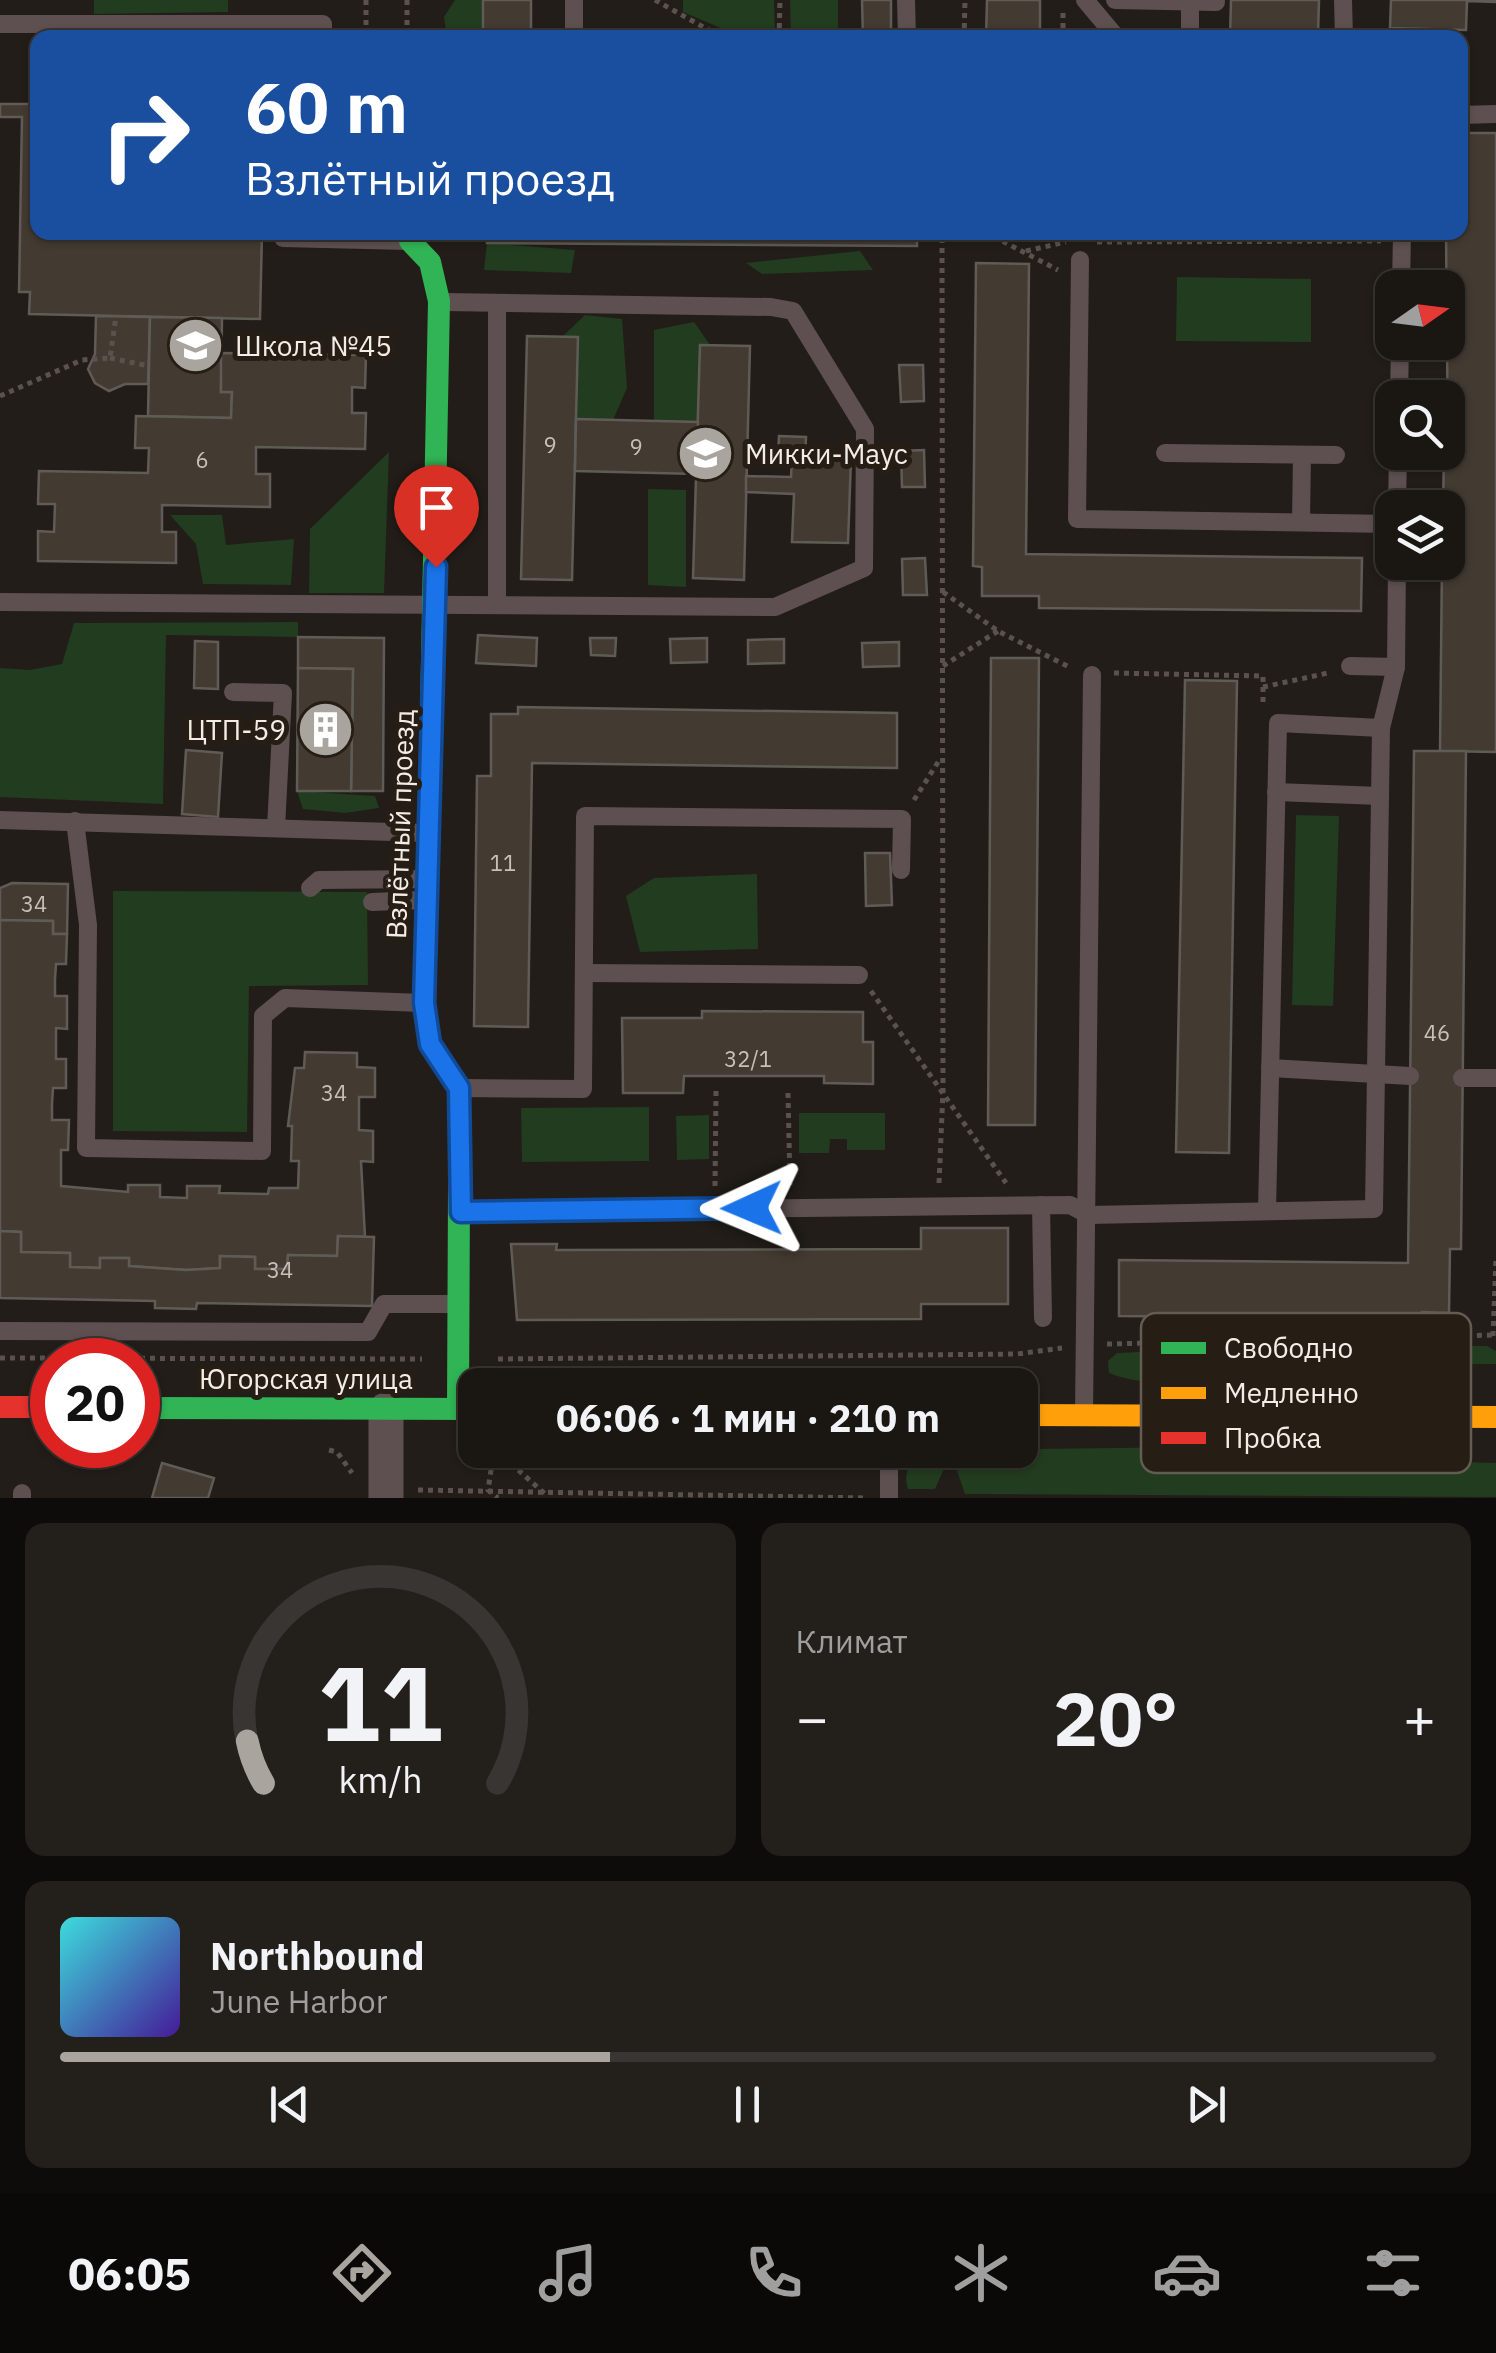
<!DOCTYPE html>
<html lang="ru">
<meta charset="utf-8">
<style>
body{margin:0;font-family:"IBM Plex Sans",sans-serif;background:#231f1b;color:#f1f3f6;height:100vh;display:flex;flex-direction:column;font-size:38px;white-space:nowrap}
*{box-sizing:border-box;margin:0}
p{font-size:32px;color:#9f9f9f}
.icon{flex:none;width:55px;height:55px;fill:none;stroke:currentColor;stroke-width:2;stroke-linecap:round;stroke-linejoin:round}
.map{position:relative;height:1498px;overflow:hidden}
.side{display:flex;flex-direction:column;gap:25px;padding:25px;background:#0e0c0a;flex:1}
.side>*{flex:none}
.hud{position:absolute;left:30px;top:30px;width:1438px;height:210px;border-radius:20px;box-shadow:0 2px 8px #0004,0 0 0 2px #383532;background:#1a4fa0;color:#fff;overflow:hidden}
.needle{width:65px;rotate:76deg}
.fabs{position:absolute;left:1375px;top:270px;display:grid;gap:20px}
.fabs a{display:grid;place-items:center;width:90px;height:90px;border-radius:20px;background:#1a1612;box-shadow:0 2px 8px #0004,0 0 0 2px #383532;font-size:50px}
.speed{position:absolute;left:30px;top:1338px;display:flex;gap:20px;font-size:50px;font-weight:700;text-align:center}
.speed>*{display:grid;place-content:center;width:130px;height:130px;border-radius:50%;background:#1a1612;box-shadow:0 2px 8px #0004,0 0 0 2px #383532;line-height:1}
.speed .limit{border:15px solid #d22;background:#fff;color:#111}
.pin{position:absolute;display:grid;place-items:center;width:85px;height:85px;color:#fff;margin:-102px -42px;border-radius:50% 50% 50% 0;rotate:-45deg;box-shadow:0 0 10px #0007}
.pin .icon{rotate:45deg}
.me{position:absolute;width:110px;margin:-55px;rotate:269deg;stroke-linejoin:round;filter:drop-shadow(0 0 8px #0008)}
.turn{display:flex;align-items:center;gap:35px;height:210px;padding:0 50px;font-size:45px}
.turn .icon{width:130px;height:130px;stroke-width:2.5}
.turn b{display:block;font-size:70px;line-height:85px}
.big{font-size:75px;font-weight:700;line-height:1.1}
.side .card{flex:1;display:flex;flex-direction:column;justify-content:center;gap:15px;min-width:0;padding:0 35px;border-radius:20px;background:#231f1b}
.side .dial{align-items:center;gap:0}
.dial svg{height:260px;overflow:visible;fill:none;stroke:#383532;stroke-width:7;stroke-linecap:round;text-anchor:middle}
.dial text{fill:#f1f3f6;stroke:none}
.song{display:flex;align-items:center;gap:30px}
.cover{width:120px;height:120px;border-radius:15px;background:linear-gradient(135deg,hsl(180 70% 55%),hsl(260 70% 35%))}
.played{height:10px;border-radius:5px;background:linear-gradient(90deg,#a9a49e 40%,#383532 40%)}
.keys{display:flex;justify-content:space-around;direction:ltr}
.heat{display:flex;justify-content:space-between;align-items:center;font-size:55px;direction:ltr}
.side .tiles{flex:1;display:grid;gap:25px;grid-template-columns:1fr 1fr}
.card:last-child{grid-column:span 2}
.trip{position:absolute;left:458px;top:1368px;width:580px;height:100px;border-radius:20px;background:#1a1612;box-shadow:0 2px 8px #0004,0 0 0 2px #383532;font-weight:700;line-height:100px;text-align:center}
.menu{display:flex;height:160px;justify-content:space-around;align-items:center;background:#0a0907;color:#9f9f9f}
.menu .icon{width:70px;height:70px}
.menu .active{color:#a9a49e}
.menu b{font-size:45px;color:#f1f3f6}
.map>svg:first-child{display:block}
.green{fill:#213c1f}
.building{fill:#433a31;stroke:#605b57;stroke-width:2.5}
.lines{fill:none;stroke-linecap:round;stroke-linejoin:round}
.path{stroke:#5b524f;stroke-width:5;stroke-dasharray:5 5;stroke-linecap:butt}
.lane{stroke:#5e5050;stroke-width:18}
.street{stroke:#5e5050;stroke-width:35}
.fast{stroke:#30b455;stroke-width:22}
.slow{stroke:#ff9f0a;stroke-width:22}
.jam{stroke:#e5322d;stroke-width:22}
.route-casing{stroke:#114b97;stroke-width:25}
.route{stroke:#1a73e8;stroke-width:18}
.labels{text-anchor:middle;stroke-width:10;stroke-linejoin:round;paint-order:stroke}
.number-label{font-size:22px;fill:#c6c0b9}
.poi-label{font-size:28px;fill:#f2ede6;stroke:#261e14;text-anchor:start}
.street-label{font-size:28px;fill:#f2ede6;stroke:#261e14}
.key{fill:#261e14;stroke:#635c53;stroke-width:2.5}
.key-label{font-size:28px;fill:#f2ede6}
</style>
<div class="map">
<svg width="1496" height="1498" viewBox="0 0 1496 1498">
<rect width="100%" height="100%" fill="#221d18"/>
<g class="green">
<path d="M94 0H228V12L94 14Z"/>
<path d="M455 0H483V37H447L444 17Z"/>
<path d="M683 0H774L775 37H742L683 12Z"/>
<path d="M790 0H838V37H791Z"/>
<path d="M487 243 575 250 571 273 484 270Z"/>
<path d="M860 251 873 270 762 274 746 263Z"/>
<path d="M1177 277 1311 279V342L1176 341Z"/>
<path d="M585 315 622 319 627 388 613 420 576 419 578 338 562 337Z"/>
<path d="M694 322 710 345H700L698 422 654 421V330Z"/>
<path d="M389 452 384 593H309L310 529Z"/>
<path d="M648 489 686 490V587L648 585Z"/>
<path d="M170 515H222L226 545 294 539 291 585 203 584 196 544Z"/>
<path d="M298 622V637L166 635 163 804 0 797V668L30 670 62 664 74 623Z"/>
<path d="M297 791 375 796 379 808 345 813 303 809Z"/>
<path d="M1296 815 1339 816 1333 1006 1292 1005Z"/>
<path d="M757 874 758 949 640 952 626 896 654 878Z"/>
<path d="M113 891 367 892 368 985 249 986 247 1132 113 1131Z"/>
<path d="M649 1107V1161L522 1162 521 1108Z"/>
<path d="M799 1113H885V1150H847V1139H830L829 1153H799Z"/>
<path d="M709 1115V1159L677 1160 676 1116Z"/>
<path d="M1356 1345 1487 1346 1496 1351V1364L1353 1365Z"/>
<path d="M1203 1349 1228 1350 1238 1356V1366C1204 1384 1145 1388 1109 1373L1108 1361 1117 1353Z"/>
<path d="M1275 1446 1384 1460 1496 1463V1497L965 1494 955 1465 964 1450Z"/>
<path d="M921 1450H952L935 1489H908C903 1476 909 1458 921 1450Z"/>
</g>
<g class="building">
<rect x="483" y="0" width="48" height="38"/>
<path d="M862 0H891V38H863Z"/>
<path d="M987 0H1040V38H986Z"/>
<path d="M1231 0H1319L1318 35 1230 38Z"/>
<path d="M1391 0H1496V2L1467 1 1466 30 1390 28Z"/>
<path d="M31 68H38V232H262L260 319 29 314 30 292H19L22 117H0V104H30Z"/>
<path d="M1460 133H1496V752L1440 751 1442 562H1448V508H1443L1444 452H1448L1446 232H1460Z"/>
<path d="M487 232H917V246L487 243Z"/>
<path d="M976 263 1029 264 1026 554 1362 558 1361 611 1039 608V596H982V567L973 566Z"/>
<path d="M96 316 150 317 148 384H125L109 391 95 383 88 369 95 354Z"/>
<path d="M150 317 222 318 221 392H232L231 418 148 416Z"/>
<path d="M527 336 578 337 572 580 521 579Z"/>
<path d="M700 345 750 346 744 580 693 578Z"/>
<path d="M221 353 366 355 365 388 352 387V413H366L365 449 256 447V474H270V507L162 505V532H176V563L38 561V531L54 532 55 504H38L39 471 148 473 149 448H135L136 416 231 418 232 392H221Z"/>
<path d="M899 365H923L924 401 901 402Z"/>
<path d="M576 419 698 422 696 474 575 471Z"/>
<path d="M779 436 806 437 805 458 778 457Z"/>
<path d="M924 450 925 487H902L901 451Z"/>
<path d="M792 458 851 459 848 543 792 542 794 494 746 492V476L791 477Z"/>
<path d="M925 558 927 595H903L902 559Z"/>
<path d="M478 635 537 638 536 666 476 663Z"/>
<path d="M298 637 384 638 383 791H351L353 669 298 668Z"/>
<path d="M590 638H616L615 656 591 655Z"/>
<path d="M707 638V662L671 663 670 639Z"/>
<path d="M784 639V663L748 664V640Z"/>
<path d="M195 641 218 642V689L194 688Z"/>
<path d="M899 642V666L863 667 862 643Z"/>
<path d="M991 658H1039L1035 1125H988Z"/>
<path d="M298 668 353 669 351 791H297Z"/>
<path d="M1185 680 1237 681 1229 1153 1176 1152Z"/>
<path d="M518 707 897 713V768L532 763 528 1027 474 1026 477 776H491V714H518Z"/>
<path d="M186 750 222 753 218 817 182 814Z"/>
<path d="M1414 751H1466L1461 1249H1450L1449 1313 1422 1312 1423 1319 1119 1316V1260L1408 1263Z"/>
<path d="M865 853H890L892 905 866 906Z"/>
<path d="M12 883 68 884 67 934H53V921L0 920V888Z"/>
<path d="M0 920 53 921V934H67L66 964H56L55 979V996H67V1029L56 1028V1059H66V1088H53L52 1104V1120H69L68 1150H61V1186L128 1192V1185H160V1197L187 1198V1186H220L219 1193 268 1194 269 1188H298L299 1161H291L292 1126H288L295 1068H304L305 1052 357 1053V1067L375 1068V1097H359V1130L373 1131V1162L361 1161 365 1237 338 1236 337 1256 288 1255 287 1269H255V1257L220 1256V1268L186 1270 129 1266V1258H100V1268L70 1267V1253L21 1252V1232L0 1231Z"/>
<path d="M702 1011 863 1012V1042H873V1084L824 1083V1076H684L683 1093H623L622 1018H702Z"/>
<path d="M921 1228H1008V1304H921V1319L517 1320 511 1244H557L556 1250 921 1249Z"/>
<path d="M0 1231 21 1232V1252L70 1253V1267L100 1268V1258H129V1266L186 1270 220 1268V1256L255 1257V1269H287L288 1255 337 1256 338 1236 374 1237 372 1306 197 1303 196 1309 155 1308V1301L0 1298Z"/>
<path d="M162 1463 214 1478 208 1498H152Z"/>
</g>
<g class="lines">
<g class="path">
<path d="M366 0V38"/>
<path d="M407 0V38"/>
<path d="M655 0 723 38"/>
<path d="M779 38 780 0"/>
<path d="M964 38 965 0"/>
<path d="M1063 38V11"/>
<path d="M985 232 1058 270"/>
<path d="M1097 242 1381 241"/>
<path d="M1026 251 1066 242"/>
<path d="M110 358 149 366"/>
<path d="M0 396 82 360 110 358 116 316"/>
<path d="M943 592 998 631 1069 667"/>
<path d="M943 666 998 631"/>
<path d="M1114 673 1263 676V705"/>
<path d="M1263 687 1328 673"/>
<path d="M914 800 940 759"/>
<path d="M871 991 1006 1183"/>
<path d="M788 1093 790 1185"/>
<path d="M939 1183 943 1091 942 232"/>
<path d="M715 1186 716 1091"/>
<path d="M1493 1336 1496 1258"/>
<path d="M1107 1344 1496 1335"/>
<path d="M0 1358 422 1359"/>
<path d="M498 1359 1017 1354 1062 1348"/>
<path d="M329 1450 337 1452 352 1473"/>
<path d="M494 1450 488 1490 498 1498"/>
<path d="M496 1450 545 1494"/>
<path d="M418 1490 867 1498"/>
</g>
<g class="lane">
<path d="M906 0 907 38"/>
<path d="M1085 0 1117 38"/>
<path d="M1115 0 1216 2"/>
<path d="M1343 0 1344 38"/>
<path d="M0 24H323V38"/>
<path d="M574 38V0"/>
<path d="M1190 38V2"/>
<path d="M1460 115 1496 114"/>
<path d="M283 238 407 241"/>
<path d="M1080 260 1077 519 1392 524"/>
<path d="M1401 288 1402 232"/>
<path d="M1399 398 1400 342"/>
<path d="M1165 453 1336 455"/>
<path d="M1397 508 1398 452"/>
<path d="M1301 522 1302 455"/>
<path d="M0 602 775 607 864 568 865 429 793 311 771 307 444 302"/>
<path d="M497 605V304"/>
<path d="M1350 666 1396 667"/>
<path d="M233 692 283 693 276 828"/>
<path d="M1276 792 1380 796"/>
<path d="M0 820 425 833"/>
<path d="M75 821 88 925 86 1148 262 1151 263 1016 285 998 423 1003"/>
<path d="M310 888 319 880 424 879"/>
<path d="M372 902 423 900"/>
<path d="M584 973 859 975"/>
<path d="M1270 1068 1410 1076"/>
<path d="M1462 1078H1496"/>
<path d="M460 1088 583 1089 585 816 902 819 901 870"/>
<path d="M1041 1205 1043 1318"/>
<path d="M1267 1211 1278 723 1381 728"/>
<path d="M461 1212 1070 1205 1089 1215 1374 1209 1381 728 1396 667 1397 562"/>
<path d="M0 1331 368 1332 384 1304H453"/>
<path d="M1084 1414 1092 675"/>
<path d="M889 1450V1498"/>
<path d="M22 1493V1498"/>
</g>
<path class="street" d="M386 1498V1410"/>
<g class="fast">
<path d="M410 241 430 262 439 301 429 815"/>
<path d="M138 1408 475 1409"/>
<path d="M458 1409 459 1190"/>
</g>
<path class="slow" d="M1020 1415 1496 1417"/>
<g class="jam">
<path d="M429 815 425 1003 429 1044 459 1088V1190"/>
<path d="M0 1407H52"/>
</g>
</g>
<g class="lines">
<defs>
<path id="route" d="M436 567 424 1003 430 1044 459 1088 461 1212 752 1208"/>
</defs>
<use href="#route" class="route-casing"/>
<use href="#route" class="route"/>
</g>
<defs>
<symbol id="school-disc" viewBox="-11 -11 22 22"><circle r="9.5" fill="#a9a49e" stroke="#261e14"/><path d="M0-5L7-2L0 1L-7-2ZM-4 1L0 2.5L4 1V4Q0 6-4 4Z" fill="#fff"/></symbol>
<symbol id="building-disc" viewBox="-11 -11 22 22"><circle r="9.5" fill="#a9a49e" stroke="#261e14"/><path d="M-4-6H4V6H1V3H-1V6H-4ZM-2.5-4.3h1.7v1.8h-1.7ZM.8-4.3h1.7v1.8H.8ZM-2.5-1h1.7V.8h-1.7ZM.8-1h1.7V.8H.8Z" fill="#fff"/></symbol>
</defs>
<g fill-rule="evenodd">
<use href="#school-disc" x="164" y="314" width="63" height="63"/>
<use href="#school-disc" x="674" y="422" width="63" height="63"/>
<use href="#building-disc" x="294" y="698" width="63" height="63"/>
</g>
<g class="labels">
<g class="number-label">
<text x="550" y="453">9</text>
<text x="636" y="455">9</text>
<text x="202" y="468">6</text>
<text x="503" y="871">11</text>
<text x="34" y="912">34</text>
<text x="1437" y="1041">46</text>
<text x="748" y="1067">32/1</text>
<text x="334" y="1101">34</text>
<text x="280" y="1278">34</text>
</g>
<g class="poi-label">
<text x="235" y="356">Школа №45</text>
<text x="745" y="464">Микки-Маус</text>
<text x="286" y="740" text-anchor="end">ЦТП-59</text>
</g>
<g class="street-label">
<text transform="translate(400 824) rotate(-88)" y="10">Взлётный проезд</text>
<text x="306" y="1389">Югорская улица</text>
</g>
</g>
<rect x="1141" y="1313" width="330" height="160" rx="15" class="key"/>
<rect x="1161" y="1342" width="45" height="12" fill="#30b455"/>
<rect x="1161" y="1387" width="45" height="12" fill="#ff9f0a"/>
<rect x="1161" y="1432" width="45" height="12" fill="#e5322d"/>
<g class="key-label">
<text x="1224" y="1358">Свободно</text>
<text x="1224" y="1403">Медленно</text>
<text x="1224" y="1448">Пробка</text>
</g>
</svg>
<div class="fabs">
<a><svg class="needle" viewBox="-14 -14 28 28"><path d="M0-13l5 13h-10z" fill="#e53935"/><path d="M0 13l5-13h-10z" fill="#9f9f9f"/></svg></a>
<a><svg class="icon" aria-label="search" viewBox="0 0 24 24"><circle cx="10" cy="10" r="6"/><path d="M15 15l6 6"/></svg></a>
<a><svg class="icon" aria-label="layers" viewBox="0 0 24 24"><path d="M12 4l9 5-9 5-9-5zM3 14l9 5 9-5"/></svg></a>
</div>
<div class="speed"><div class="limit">20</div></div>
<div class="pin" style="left:436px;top:567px;background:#d93025"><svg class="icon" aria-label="arrive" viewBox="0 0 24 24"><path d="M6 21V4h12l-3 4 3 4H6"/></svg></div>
<svg class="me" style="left:752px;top:1208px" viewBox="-20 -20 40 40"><path d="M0-17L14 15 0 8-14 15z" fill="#1a73e8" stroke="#fff" stroke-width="4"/></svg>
<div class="trip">06:06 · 1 мин · 210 m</div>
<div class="hud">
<div class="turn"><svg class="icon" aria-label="right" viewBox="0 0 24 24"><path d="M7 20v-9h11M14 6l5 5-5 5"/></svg><div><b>60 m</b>Взлётный проезд</div></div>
</div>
</div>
<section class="side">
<div class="tiles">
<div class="card dial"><svg viewBox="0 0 100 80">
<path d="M14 69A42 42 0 1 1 86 69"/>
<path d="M14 69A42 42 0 0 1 9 56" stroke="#a9a49e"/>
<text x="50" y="56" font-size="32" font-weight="700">11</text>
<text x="50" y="72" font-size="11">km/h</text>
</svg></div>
<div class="card"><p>Климат</p>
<div class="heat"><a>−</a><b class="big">20°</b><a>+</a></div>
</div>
<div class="card">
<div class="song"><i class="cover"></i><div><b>Northbound</b><p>June Harbor</p></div></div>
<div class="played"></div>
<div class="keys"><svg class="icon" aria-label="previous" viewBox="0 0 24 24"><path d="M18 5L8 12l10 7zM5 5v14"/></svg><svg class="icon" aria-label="pause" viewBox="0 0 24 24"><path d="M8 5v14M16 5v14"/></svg><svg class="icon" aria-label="next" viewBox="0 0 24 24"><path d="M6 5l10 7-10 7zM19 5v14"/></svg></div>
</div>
</div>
</section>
<nav class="menu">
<b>06:05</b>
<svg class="icon active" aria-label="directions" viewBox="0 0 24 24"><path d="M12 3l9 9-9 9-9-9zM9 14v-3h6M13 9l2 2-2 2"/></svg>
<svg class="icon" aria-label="music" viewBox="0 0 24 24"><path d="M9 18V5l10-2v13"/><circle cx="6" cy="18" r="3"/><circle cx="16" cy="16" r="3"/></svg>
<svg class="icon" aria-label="phone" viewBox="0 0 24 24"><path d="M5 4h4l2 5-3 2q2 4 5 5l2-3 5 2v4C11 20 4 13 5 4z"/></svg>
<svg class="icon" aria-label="climate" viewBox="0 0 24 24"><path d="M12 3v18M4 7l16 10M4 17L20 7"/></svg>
<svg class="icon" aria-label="car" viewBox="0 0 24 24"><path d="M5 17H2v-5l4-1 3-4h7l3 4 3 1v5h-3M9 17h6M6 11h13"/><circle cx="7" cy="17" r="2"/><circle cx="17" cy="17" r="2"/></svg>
<svg class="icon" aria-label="filters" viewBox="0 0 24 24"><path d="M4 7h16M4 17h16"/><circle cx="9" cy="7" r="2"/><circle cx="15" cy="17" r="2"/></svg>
</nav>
